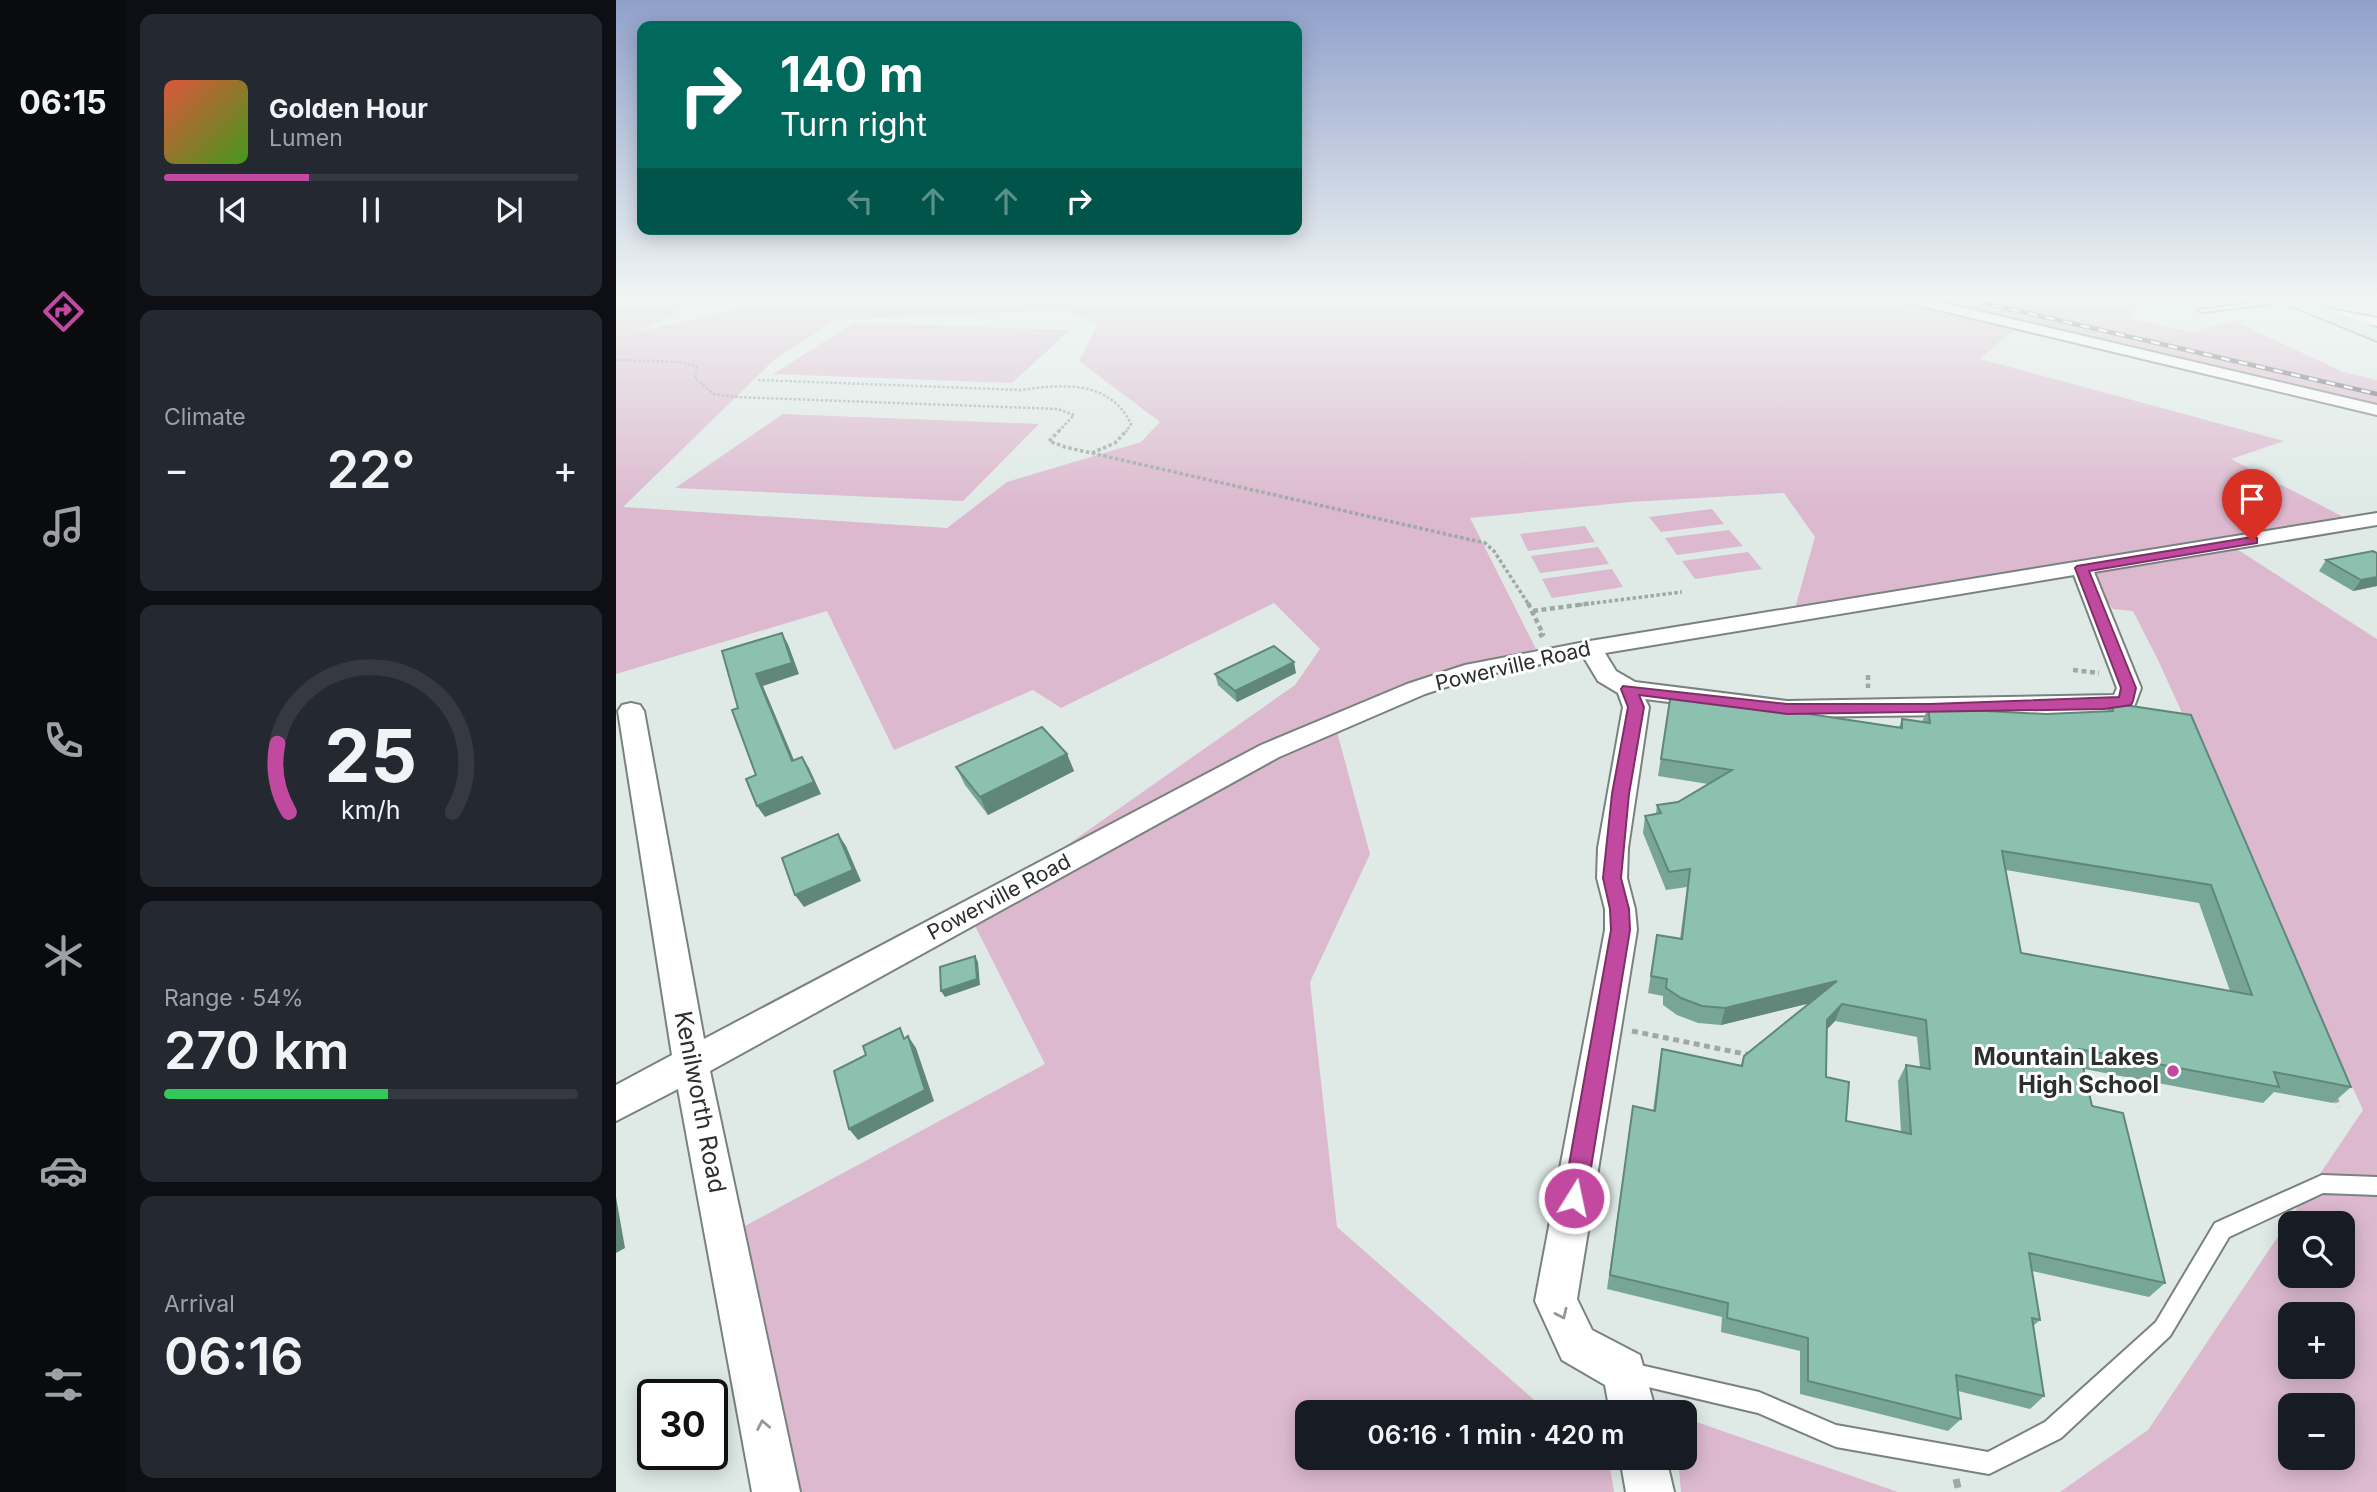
<!DOCTYPE html>
<meta charset="utf-8">
<style>
body{margin:0;font-family:Inter,sans-serif;background:#242831;color:#f1f3f6;height:100vh;display:flex;flex-direction:column;font-size:26px;white-space:nowrap}
*{box-sizing:border-box;margin:0}
p{font-size:23px;color:#9ea1a6}
.icon{flex:none;width:38px;height:38px;fill:none;stroke:currentColor;stroke-width:2;stroke-linecap:round;stroke-linejoin:round}
.map{position:relative;flex:1;overflow:hidden}
.side{display:flex;flex-direction:column;gap:14px;padding:14px;background:#0d0f14;width:490px}
.side>*{flex:none}
.hud{position:absolute;left:21px;top:21px;width:665px;height:214px;border-radius:14px;box-shadow:0 4px 18px #0003;background:#00695c;color:#fff;overflow:hidden}
.fabs{position:absolute;left:1662px;top:1211px;display:grid;gap:14px}
.fabs a{display:grid;place-items:center;width:77px;height:77px;border-radius:14px;background:#171b24;box-shadow:0 4px 18px #0003;font-size:35px}
.speed{position:absolute;left:21px;top:1379px;display:flex;gap:14px;font-size:35px;font-weight:700;text-align:center}
.speed>*{display:grid;place-content:center;width:91px;height:91px;border-radius:50%;background:#171b24;box-shadow:0 4px 18px #0003;line-height:1}
.speed .limit{border:4px solid #111;border-radius:10px;background:#fff;color:#111}
.pin{position:absolute;display:grid;place-items:center;width:60px;height:60px;color:#fff;margin:-72px -30px;border-radius:50% 50% 50% 0;rotate:-45deg;box-shadow:0 0 7px #0007}
.pin .icon{rotate:45deg}
.me{position:absolute;width:77px;margin:-38px;rotate:10deg;stroke-linejoin:round;filter:drop-shadow(0 0 5px #0008)}
.turn{display:flex;align-items:center;gap:24px;height:147px;padding:0 28px;font-size:32px}
.turn .icon{width:91px;height:91px;stroke-width:2.5}
.turn b{display:block;font-size:49px;line-height:60px}
.lanes{display:flex;align-items:center;height:66px;padding:0 28px;background:#0003;justify-content:center;gap:35px;direction:ltr}
.lanes .off{opacity:.35}
.big{font-size:52px;font-weight:600;line-height:1.1}
.side .widget{flex:1;display:flex;flex-direction:column;justify-content:center;gap:10px;min-width:0;padding:0 24px;border-radius:14px;background:#242831}
.side .dial{align-items:center;gap:0}
.dial svg{height:182px;overflow:visible;fill:none;stroke:#363941;stroke-width:7;stroke-linecap:round;text-anchor:middle}
.dial text{fill:#f1f3f6;stroke:none}
.song{display:flex;align-items:center;gap:21px}
.cover{width:84px;height:84px;border-radius:10px;background:linear-gradient(135deg,hsl(10 70% 55%),hsl(100 70% 35%))}
.played{height:7px;border-radius:4px;background:linear-gradient(90deg,#c14aa0 35%,#363941 35%)}
.keys{display:flex;justify-content:space-around;direction:ltr}
.heat{display:flex;justify-content:space-between;align-items:center;font-size:38px;direction:ltr}
.charge{height:10px;border-radius:5px;background:linear-gradient(90deg,#34c759 54%,#363941 0)}
.trip{position:absolute;left:679px;top:1400px;width:402px;height:70px;border-radius:14px;background:#171b24;box-shadow:0 4px 18px #0003;font-weight:600;line-height:70px;text-align:center}
main{display:flex;flex:1;min-height:0}
.dock{display:flex;flex-direction:column;width:126px;justify-content:space-around;align-items:center;background:#090b0e;color:#9ea1a6}
.dock .icon{width:49px;height:49px}
.dock .current{color:#c14aa0}
.dock b{font-size:32px;color:#f1f3f6}
.map>svg:first-child{display:block}
.green{fill:#dcb9cf;fill-rule:evenodd}
.lines{fill:none;stroke-linecap:round;stroke-linejoin:round}
.lane-casing{stroke:#79827e;stroke-width:4}
.street-casing{stroke:#79827e;stroke-width:4}
.secondary-casing{stroke:#79827e;stroke-width:3}
.path-far4{stroke:#a0a8a6;stroke-width:2.5;stroke-dasharray:2.5 2;stroke-linecap:butt}
.path-far3{stroke:#a0a8a6;stroke-width:3.5;stroke-dasharray:3.5 2.5;stroke-linecap:butt}
.path-far2{stroke:#a0a8a6;stroke-width:4.5;stroke-dasharray:5 3.5;stroke-linecap:butt}
.path-far1{stroke:#a0a8a6;stroke-width:5;stroke-dasharray:6 4.5;stroke-linecap:butt}
.path{stroke:#a0a8a6;stroke-width:7;stroke-dasharray:9 5;stroke-linecap:butt}
.lane{fill:#fff;fill-rule:evenodd}
.street{fill:#fff;fill-rule:evenodd}
.secondary{fill:#c7e8df;fill-rule:evenodd}
.rail-casing{stroke:#595f5d;stroke-width:4.5}
.rail{stroke:#fff;stroke-width:2.5;stroke-dasharray:9;stroke-linecap:butt}
.wall{fill:#78a696;fill-rule:evenodd}
.shaded-wall{fill:#61877a}
.building{fill:#8bc1ae;stroke:#61877a;stroke-width:2;fill-rule:evenodd}
.oneway{stroke:#959796}
.route{fill:#c14aa0;stroke:#7d3068;stroke-width:2}
.poi-dot{fill:#c14aa0;stroke:#fff;stroke-width:2.5}
.labels{text-anchor:middle;stroke-width:6;stroke-linejoin:round;paint-order:stroke}
.street-label{font-size:21px;fill:#2b2f2e;stroke:#fff}
.near-poi-label{font-size:24px;font-weight:bold;fill:#2b2f2e;stroke:#fff;text-anchor:end}
.near-street-label{font-size:24px;fill:#2b2f2e;stroke:#fff}
</style>
<main>
<nav class="dock">
<b>06:15</b>
<svg class="icon current" aria-label="directions" viewBox="0 0 24 24"><path d="M12 3l9 9-9 9-9-9zM9 14v-3h6M13 9l2 2-2 2"/></svg>
<svg class="icon" aria-label="music" viewBox="0 0 24 24"><path d="M9 18V5l10-2v13"/><circle cx="6" cy="18" r="3"/><circle cx="16" cy="16" r="3"/></svg>
<svg class="icon" aria-label="phone" viewBox="0 0 24 24"><path d="M5 4h4l2 5-3 2q2 4 5 5l2-3 5 2v4C11 20 4 13 5 4z"/></svg>
<svg class="icon" aria-label="climate" viewBox="0 0 24 24"><path d="M12 3v18M4 7l16 10M4 17L20 7"/></svg>
<svg class="icon" aria-label="car" viewBox="0 0 24 24"><path d="M5 17H2v-5l4-1 3-4h7l3 4 3 1v5h-3M9 17h6M6 11h13"/><circle cx="7" cy="17" r="2"/><circle cx="17" cy="17" r="2"/></svg>
<svg class="icon" aria-label="filters" viewBox="0 0 24 24"><path d="M4 7h16M4 17h16"/><circle cx="9" cy="7" r="2"/><circle cx="15" cy="17" r="2"/></svg>
</nav>
<section class="side">
<div class="widget">
<div class="song"><i class="cover"></i><div><b>Golden Hour</b><p>Lumen</p></div></div>
<div class="played"></div>
<div class="keys"><svg class="icon" aria-label="previous" viewBox="0 0 24 24"><path d="M18 5L8 12l10 7zM5 5v14"/></svg><svg class="icon" aria-label="pause" viewBox="0 0 24 24"><path d="M8 5v14M16 5v14"/></svg><svg class="icon" aria-label="next" viewBox="0 0 24 24"><path d="M6 5l10 7-10 7zM19 5v14"/></svg></div>
</div>
<div class="widget"><p>Climate</p>
<div class="heat"><a>−</a><b class="big">22°</b><a>+</a></div>
</div>
<div class="widget dial"><svg viewBox="0 0 100 80">
<path d="M14 69A42 42 0 1 1 86 69"/>
<path d="M14 69A42 42 0 0 1 9 39" stroke="#c14aa0"/>
<text x="50" y="56" font-size="32" font-weight="700">25</text>
<text x="50" y="72" font-size="11">km/h</text>
</svg></div>
<div class="widget"><p>Range · 54%</p><b class="big">270 km</b><div class="charge"></div></div>
<div class="widget"><p>Arrival</p><b class="big">06:16</b></div>
</section>
<div class="map">
<svg width="1761" height="1492" viewBox="0 0 1761 1492">
<rect width="100%" height="100%" fill="#dfeae6"/>
<g class="green">
<path d="M11 297H72C60 321 37 322 17 333L175 297H1531L1512 318 1576 332 1618 321 1727 372 1761 380V409L1403 325 1364 359 1668 441 1615 459 1743 525 1616 546 1761 639V1492H1444L1532 1430 1747 1110 1542 660 1517 611 1497 609 1466 568 1179 608 1199 537 1168 493 1014 502 854 518 920 649C850 665 781 684 717 717L754 854 694 982 721 1227 932 1412H691V1458H984L994 1467 998 1492H166L116 1233 429 1064 353 914 679 685 704 649 658 603 445 708 417 690 278 750 211 611 0 674V299ZM450 310 482 324 463 361 544 422 525 442 391 482 331 528 7 507 159 359 220 320ZM1675 1223H1727V1276H1675ZM1675 1314H1727V1367H1675ZM1675 1405H1727V1458H1675Z"/>
<path d="M79 297H148L83 310 77 304Z"/>
<path d="M238 323 454 330 396 383 157 374Z"/>
<path d="M167 414 423 424 347 501 59 488Z"/>
<path d="M1096 509 1108 524 1045 532 1033 517Z"/>
<path d="M969 526 979 542 912 551 904 534Z"/>
<path d="M1113 530 1127 546 1061 555 1049 538Z"/>
<path d="M982 547 993 564 924 573 915 556Z"/>
<path d="M1132 552 1146 569 1079 579 1066 561Z"/>
<path d="M996 569 1007 587 936 598 926 579Z"/>
<path d="M1069 1418 1282 1492H1065L1062 1458H1069Z"/>
</g>
<g class="lines">
<defs>
<g id="lane">
<path d="M1677 298 1679 301 1585 312 1582 310Z"/>
<path d="M1706 1175 1761 1177V1195L1707 1193 1613 1237 1554 1336 1445 1438 1373 1474 1220 1447 1142 1413 1015 1383 1008 1380 1005 1373 1008 1366 1015 1363 1143 1392 1220 1425 1372 1452 1429 1422 1540 1322 1599 1223Z"/>
</g>
<g id="street">
<path d="M1278 297H1302L1761 405V415L1285 301Z"/>
<path d="M1704 307 1761 318V326L1699 314 1697 311Z"/>
<path d="M1761 513V525L1478 572 1525 688 1518 707 1488 713 1171 717 1029 699 1033 707 1012 848 1011 878 1019 909 1021 930 961 1299 976 1330 1024 1355 1040 1412H994L989 1385 946 1360 919 1301 989 930V909L981 878 982 848 1007 707 1002 693 982 681 967 656 863 676 809 694 663 757 94 1071 184 1492H136L62 1089 0 1121V1085L56 1055 2 711 6 705 15 703 24 705 28 711 88 1039 645 745 791 684 849 665 974 641ZM1458 575 1501 688 1498 695 1171 701 1019 682 1000 671 989 653Z"/>
<path d="M1004 1458H1050L1058 1492H1010Z"/>
</g>
<path id="secondary" d="M1661 297H1686L1761 328V341L1663 301Z"/>
</defs>
<use href="#lane" class="lane-casing"/>
<use href="#street" class="street-casing"/>
<use href="#secondary" class="secondary-casing"/>
<g class="path-far4">
<path d="M0 360 66 362 81 367 79 378 97 394 119 397 442 409 458 415 442 432"/>
<path d="M142 380 405 390C447 384 494 380 515 424L510 432"/>
</g>
<g class="path-far3">
<path d="M444 430 433 441 449 447 869 543 878 551 913 605"/>
<path d="M476 453 499 443 511 430"/>
<path d="M963 605 1066 592"/>
</g>
<g class="path-far2">
<path d="M912 603 927 634 922 637"/>
<path d="M917 611 977 603"/>
<path d="M1457 670 1483 673"/>
<path d="M1252 675V688"/>
</g>
<g class="path-far1">
<path d="M1016 1031 1134 1055"/>
<path d="M1719 1097 1723 1107"/>
</g>
<path class="path" d="M1340 1479 1343 1492"/>
<use href="#lane" class="lane"/>
<use href="#street" class="street"/>
<use href="#secondary" class="secondary"/>
<defs>
<path id="rail" d="M1342 297 1761 394"/>
</defs>
<use href="#rail" class="rail-casing"/>
<use href="#rail" class="rail"/>
</g>
<g class="wall">
<path d="M1609 297H1620L1618 300Z"/>
<path d="M1690 297H1706L1704 300Z"/>
<path d="M1761 553V586L1737 591 1703 571 1710 560Z"/>
<path d="M680 673 621 702 602 685 599 674Z"/>
<path d="M1055 693 1283 727 1286 719 1306 722 1312 708 1430 714 1490 712 1495 703 1735 1087 1717 1103 1658 1092 1647 1103 1468 1069 1476 1106 1549 1283 1533 1297 1416 1271 1424 1320 1417 1326 1428 1396 1414 1409 1342 1391 1345 1419 1332 1431 1184 1394V1351L1105 1332 1106 1317 991 1289 1017 1106 1037 1111 1043 1066 1046 1049 1125 1065 1128 1056 1194 1003 1105 1025 1082 1023 1061 1015 1047 1005V996L1032 993 1041 935 1064 939 1071 887 1050 890 1027 833 1029 816 1040 814 1041 805 1062 802 1092 784 1042 776ZM1390 870 1583 903 1614 991 1405 953ZM1219 1021 1301 1037 1304 1067 1290 1065 1282 1081 1285 1132 1230 1121 1210 1077V1030Z"/>
<path d="M451 754 458 771 372 815 349 785 340 767Z"/>
</g>
<g class="shaded-wall">
<path d="M1761 577V586L1737 591 1745 580Z"/>
<path d="M166 633 172 644 183 674 147 686 183 772 176 761 140 674Z"/>
<path d="M678 662 680 673 621 702 619 691Z"/>
<path d="M451 754 458 771 372 815 364 797Z"/>
<path d="M186 757 193 768 205 794 149 817 141 806Z"/>
<path d="M222 834 230 846 245 881 188 907 179 895Z"/>
<path d="M359 956 362 962 364 985 329 997 325 991Z"/>
<path d="M1221 981 1215 998 1105 1025 1109 1008Z"/>
<path d="M1226 1004 1219 1021 1204 1037 1211 1020Z"/>
<path d="M292 1036 300 1048 318 1101 242 1140 233 1129Z"/>
<path d="M0 1197 9 1248 0 1253Z"/>
</g>
<g class="building">
<path d="M1757 551 1761 553V577L1745 580 1710 560Z"/>
<path d="M166 633 176 663 140 674 176 761 186 757 198 782 141 806 130 779 140 775 116 710 122 708 106 651Z"/>
<path d="M658 646 678 662 619 691 599 674Z"/>
<path d="M1055 693 1286 728V719L1314 723 1312 708 1430 714 1497 711 1495 703 1575 715 1735 1087 1658 1072 1663 1087 1463 1049 1476 1106 1507 1113 1549 1283 1413 1253 1424 1320 1416 1318 1428 1396 1340 1375 1345 1419 1192 1381V1338L1111 1318 1112 1303 994 1275 1017 1106 1039 1111 1046 1049 1126 1066 1128 1056 1221 981 1109 1008 1086 1006 1065 998 1050 988 1051 979 1035 976 1041 935 1066 939 1074 869 1053 872 1029 816 1045 813 1041 805 1062 802 1116 770 1045 759ZM1386 851 1595 885 1636 995 1405 953ZM1226 1004 1310 1020 1314 1069 1290 1065 1295 1134 1230 1121 1233 1082 1210 1077 1211 1020Z"/>
<path d="M426 727 451 754 364 797 340 767Z"/>
<path d="M222 834 237 870 179 895 166 858Z"/>
<path d="M359 956 361 979 325 991 324 967Z"/>
<path d="M284 1028 288 1039 292 1036 309 1090 233 1129 218 1071 250 1055 247 1046Z"/>
</g>
<defs><path id="oneway-chevron" d="M-2-3.5L2.5 0L-2 3.5" fill="none" stroke-width="1.6" stroke-linecap="round" stroke-linejoin="round" transform="scale(1.75)"/></defs>
<g class="oneway">
<use href="#oneway-chevron" transform="translate(946 1314) rotate(65)"/>
<use href="#oneway-chevron" transform="translate(147 1425) rotate(-101)"/>
</g>
<linearGradient id="sky" x2="0" y2="1"><stop stop-color="#90a0ca"/><stop offset="0.59" stop-color="#f1f6f4"/><stop offset="1" stop-color="#f1f6f4" stop-opacity="0"/></linearGradient>
<rect width="1761" height="506" fill="url(#sky)"/>
<path class="route" d="M1636 537 1641 538V543L1473 571 1520 688 1517 701 1515 705 1488 709 1171 714 1023 695 1028 707 1013 794 1005 878 1013 909 1014 930 970 1198 967 1206 958 1209 950 1206 947 1198 995 930 994 909 987 878 996 794 1012 707 1005 689 1007 686 1171 704H1314L1503 697 1505 688 1459 568 1461 566Z"/>
<circle class="poi-dot" cx="1557" cy="1071" r="7"/>
<g class="labels">
<g class="street-label">
<text transform="translate(897 666) rotate(-13)" y="7">Powerville Road</text>
<text transform="translate(383 897) rotate(-28)" y="7">Powerville Road</text>
</g>
<g class="near-poi-label">
<text x="1543" y="1065">Mountain Lakes<tspan x="1543" dy="28">High School</tspan></text>
</g>
<g class="near-street-label">
<text transform="translate(84 1102) rotate(79)" y="8">Kenilworth Road</text>
</g>
</g>
</svg>
<div class="fabs">
<a><svg class="icon" aria-label="search" viewBox="0 0 24 24"><circle cx="10" cy="10" r="6"/><path d="M15 15l6 6"/></svg></a>
<a>+</a>
<a>−</a>
</div>
<div class="speed"><div class="limit">30</div></div>
<div class="pin" style="left:1636px;top:541px;background:#d93025"><svg class="icon" aria-label="arrive" viewBox="0 0 24 24"><path d="M6 21V4h12l-3 4 3 4H6"/></svg></div>
<svg class="me" style="left:958px;top:1198px" viewBox="-20 -20 40 40"><circle r="17" fill="#c14aa0" stroke="#fff" stroke-width="3"/><path d="M0-11L8 9 0 5-8 9z" fill="#fff"/></svg>
<div class="trip">06:16 · 1 min · 420 m</div>
<div class="hud">
<div class="turn"><svg class="icon" aria-label="right" viewBox="0 0 24 24"><path d="M7 20v-9h11M14 6l5 5-5 5"/></svg><div><b>140 m</b>Turn right</div></div>
<div class="lanes"><svg class="icon off" aria-label="left" viewBox="0 0 24 24"><path d="M17 20v-9H6M10 6l-5 5 5 5"/></svg><svg class="icon off" aria-label="ahead" viewBox="0 0 24 24"><path d="M12 20V5M6 11l6-6 6 6"/></svg><svg class="icon off" aria-label="ahead" viewBox="0 0 24 24"><path d="M12 20V5M6 11l6-6 6 6"/></svg><svg class="icon" aria-label="right" viewBox="0 0 24 24"><path d="M7 20v-9h11M14 6l5 5-5 5"/></svg></div>
</div>
</div>
</main>
